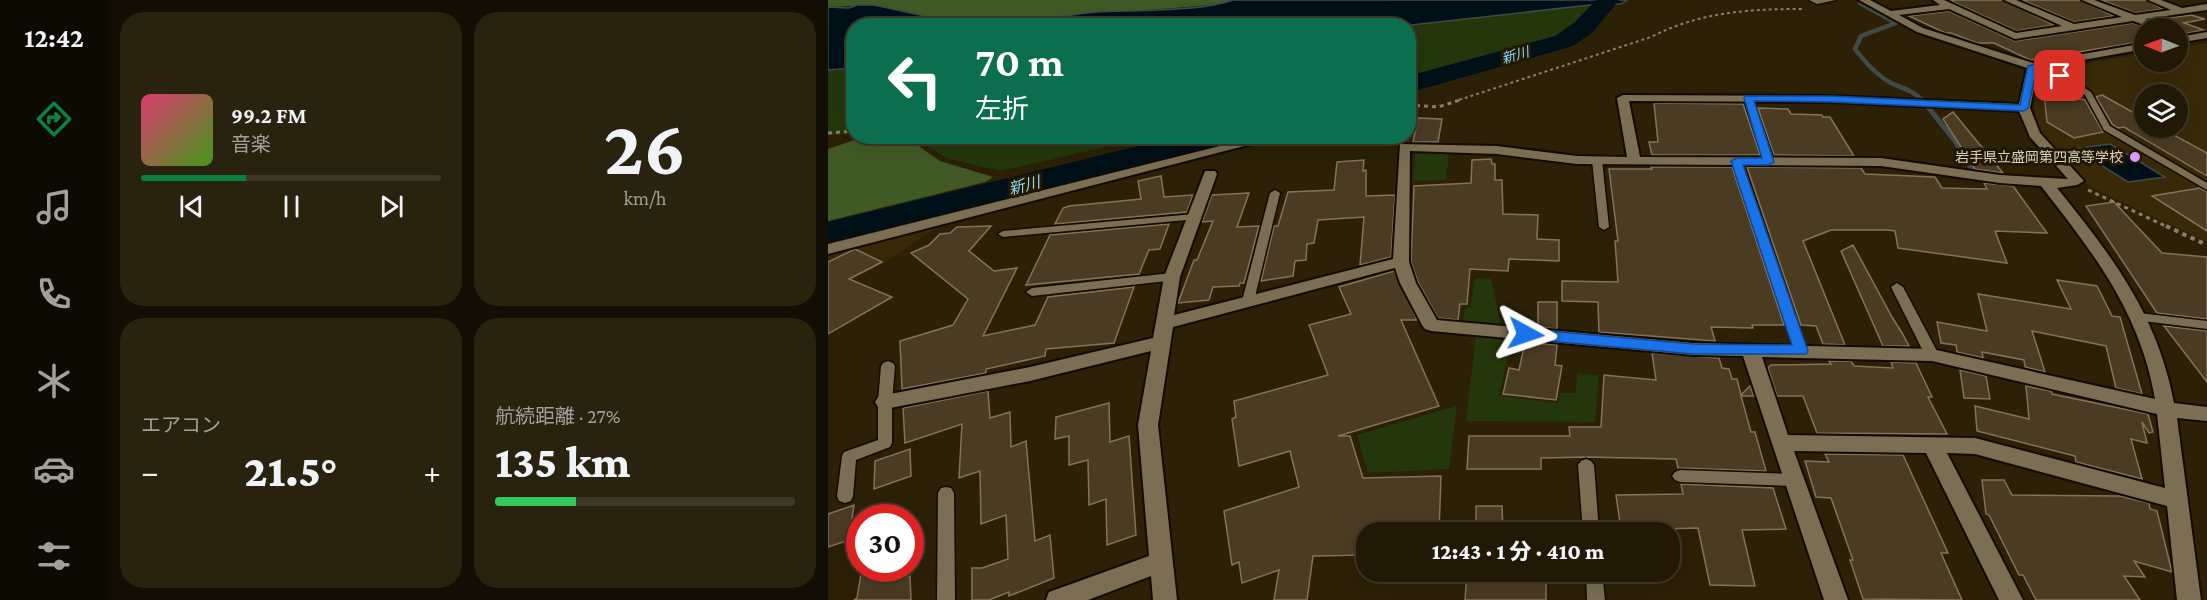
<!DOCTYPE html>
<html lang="ja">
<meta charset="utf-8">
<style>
body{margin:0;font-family:"Crimson Pro","Noto Sans JP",serif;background:#29220f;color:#f1f3f6;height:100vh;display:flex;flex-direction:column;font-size:22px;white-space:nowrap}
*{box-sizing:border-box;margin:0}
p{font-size:20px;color:#a2a09a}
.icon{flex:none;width:33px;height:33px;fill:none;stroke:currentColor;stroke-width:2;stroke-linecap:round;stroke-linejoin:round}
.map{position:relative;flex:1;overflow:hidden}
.side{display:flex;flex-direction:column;gap:12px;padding:12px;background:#120e03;width:720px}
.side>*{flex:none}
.guide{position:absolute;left:18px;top:18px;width:570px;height:126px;border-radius:24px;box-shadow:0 6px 24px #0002,0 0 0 2px #3e3827;background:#0b6e4f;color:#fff;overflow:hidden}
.needle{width:39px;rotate:271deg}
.tools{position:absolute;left:1306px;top:18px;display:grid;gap:12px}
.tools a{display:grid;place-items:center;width:54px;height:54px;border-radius:50%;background:#211905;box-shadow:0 6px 24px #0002,0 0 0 2px #3e3827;font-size:30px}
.speed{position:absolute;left:18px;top:504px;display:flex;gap:12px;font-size:30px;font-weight:700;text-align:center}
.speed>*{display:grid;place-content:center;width:78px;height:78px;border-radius:50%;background:#211905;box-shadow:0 6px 24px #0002,0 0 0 2px #3e3827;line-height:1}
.speed .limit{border:9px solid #d22;background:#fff;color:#111}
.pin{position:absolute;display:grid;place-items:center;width:51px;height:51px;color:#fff;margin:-26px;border-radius:12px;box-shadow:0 3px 9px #0006}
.me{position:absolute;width:66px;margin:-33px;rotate:95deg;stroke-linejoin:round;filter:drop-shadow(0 0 4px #0008)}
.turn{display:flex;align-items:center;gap:21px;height:126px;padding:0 30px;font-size:27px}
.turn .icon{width:78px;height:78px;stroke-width:2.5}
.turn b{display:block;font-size:42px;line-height:51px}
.big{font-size:45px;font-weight:800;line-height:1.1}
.side .card{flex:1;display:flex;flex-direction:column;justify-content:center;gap:9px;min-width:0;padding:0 21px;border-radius:24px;background:#29220f}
.side .dial{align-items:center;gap:0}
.dial b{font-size:78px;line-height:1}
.song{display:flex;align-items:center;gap:18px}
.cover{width:72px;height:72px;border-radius:9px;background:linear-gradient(135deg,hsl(340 70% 55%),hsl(100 70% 35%))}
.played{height:6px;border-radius:3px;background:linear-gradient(90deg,#0b8043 35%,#3e3827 35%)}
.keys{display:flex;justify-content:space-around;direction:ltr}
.heat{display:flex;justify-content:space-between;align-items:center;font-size:33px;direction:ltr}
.charge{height:9px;border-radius:4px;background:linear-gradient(90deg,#34c759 27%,#3e3827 0)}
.side .tiles{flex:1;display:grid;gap:12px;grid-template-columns:repeat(2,1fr)}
.trip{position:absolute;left:528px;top:522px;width:324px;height:60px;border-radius:24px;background:#211905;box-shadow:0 6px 24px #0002,0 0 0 2px #3e3827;font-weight:800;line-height:60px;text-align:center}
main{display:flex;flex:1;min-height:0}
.tab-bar{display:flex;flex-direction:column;width:108px;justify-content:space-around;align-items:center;background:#0d0a02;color:#a2a09a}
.tab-bar .icon{width:42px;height:42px}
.tab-bar .selected{color:#0b8043}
.tab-bar b{font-size:27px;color:#f1f3f6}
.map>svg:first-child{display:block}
.built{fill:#382a07;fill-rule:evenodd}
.green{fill:#24370a}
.forest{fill:#415a25}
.water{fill:#001018;stroke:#414a4b;stroke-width:1.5}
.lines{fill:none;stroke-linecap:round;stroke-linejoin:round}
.stream-far1{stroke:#414a4b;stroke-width:4.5}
.stream{stroke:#414a4b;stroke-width:5}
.river{fill:#001018;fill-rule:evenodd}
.building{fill:#4a3b23;stroke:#847359;stroke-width:1.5}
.service-casing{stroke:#140a00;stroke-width:3}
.minor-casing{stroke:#140a00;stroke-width:4}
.path-far2{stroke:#877f6a;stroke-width:2;stroke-dasharray:3 3;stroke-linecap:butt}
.path-far1{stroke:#877f6a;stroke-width:3;stroke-dasharray:4 4;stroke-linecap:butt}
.path{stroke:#877f6a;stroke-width:4;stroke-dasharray:4.5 4.5;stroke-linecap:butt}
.service{fill:#7b6e53;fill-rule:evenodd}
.minor{fill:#7b6e53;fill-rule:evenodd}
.route{fill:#1a73e8;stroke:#114b97;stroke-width:1.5}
.poi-dot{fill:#d89af8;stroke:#221800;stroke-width:2}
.labels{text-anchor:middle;stroke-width:6;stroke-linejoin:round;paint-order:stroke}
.far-water-label{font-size:14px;font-style:italic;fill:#87d8f8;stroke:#221800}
.far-poi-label{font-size:14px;fill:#d9d2c3;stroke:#221800;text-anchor:end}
.water-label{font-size:16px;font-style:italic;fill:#87d8f8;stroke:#221800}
</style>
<main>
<nav class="tab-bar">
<b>12:42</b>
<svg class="icon selected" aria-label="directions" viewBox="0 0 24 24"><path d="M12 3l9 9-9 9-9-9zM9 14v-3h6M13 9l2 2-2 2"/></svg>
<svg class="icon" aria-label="music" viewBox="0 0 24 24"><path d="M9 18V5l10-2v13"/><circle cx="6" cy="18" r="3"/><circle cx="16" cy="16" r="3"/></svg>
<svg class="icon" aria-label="phone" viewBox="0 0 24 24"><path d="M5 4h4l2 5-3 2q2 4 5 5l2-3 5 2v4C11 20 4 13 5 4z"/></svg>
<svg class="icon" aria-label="climate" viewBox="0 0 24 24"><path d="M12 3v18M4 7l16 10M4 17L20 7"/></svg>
<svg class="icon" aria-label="car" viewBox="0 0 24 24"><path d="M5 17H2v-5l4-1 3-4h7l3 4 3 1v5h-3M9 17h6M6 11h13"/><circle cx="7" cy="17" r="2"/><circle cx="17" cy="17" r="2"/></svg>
<svg class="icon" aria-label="filters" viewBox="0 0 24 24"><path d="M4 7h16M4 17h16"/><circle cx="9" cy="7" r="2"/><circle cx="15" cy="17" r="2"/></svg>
</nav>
<section class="side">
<div class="tiles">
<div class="card">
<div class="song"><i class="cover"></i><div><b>99.2 FM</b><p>音楽</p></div></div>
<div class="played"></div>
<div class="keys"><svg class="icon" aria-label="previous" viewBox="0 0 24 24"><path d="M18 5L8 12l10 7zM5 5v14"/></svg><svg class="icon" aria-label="pause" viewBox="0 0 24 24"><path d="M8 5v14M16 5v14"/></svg><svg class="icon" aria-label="next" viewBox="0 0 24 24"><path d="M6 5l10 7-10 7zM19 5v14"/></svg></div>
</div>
<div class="card dial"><b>26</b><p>km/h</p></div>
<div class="card"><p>エアコン</p>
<div class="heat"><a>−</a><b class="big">21.5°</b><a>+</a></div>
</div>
<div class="card"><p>航続距離 · 27%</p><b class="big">135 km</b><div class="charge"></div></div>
</div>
</section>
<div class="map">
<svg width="1379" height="600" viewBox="0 0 1379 600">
<rect width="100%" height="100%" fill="#2c2107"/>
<g class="built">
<path d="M1379 43V242L1261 186 1208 127 1206 116 1208 94 1217 71 1317 53V62H1350V48ZM1317 94H1350V128H1317Z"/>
<path d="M113 224 56 263 0 294V252Z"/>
</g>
<g class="green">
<path d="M762 5 768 7 729 37 581 79 580 26H574Z"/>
<path d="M25 68V134L0 135V70Z"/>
<path d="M86 137H321L173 171 118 158Z"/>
<path d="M591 151 621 152 618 180 585 181 587 154Z"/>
<path d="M647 278 663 279 673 326 635 322 637 308 642 307Z"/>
<path d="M648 334 684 338 671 396 730 403 732 393H748L749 373 771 375 767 422 638 421Z"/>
<path d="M629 406 621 469 540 473 529 435Z"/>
</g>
<g class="forest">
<path d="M0 0H405L392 4 346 8 264 13 191 26 106 25 108 24 86 13 46 5 0 7Z"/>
<path d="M35 137H78L112 161 165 177 157 182 0 221V149Z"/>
</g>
<g class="water">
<path d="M405 0H799L793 4 762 5 574 26 191 25C216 20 242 14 268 12 306 10 371 12 405 0Z"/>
<path d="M29 5H46L97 16 108 24 106 26H26L25 68 0 70V7L21 8Z"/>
<path d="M1282 144 1337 177 1300 182 1247 149Z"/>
</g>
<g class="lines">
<path class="stream-far1" d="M1032 3 1068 23 1033 36 1027 49C1037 62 1048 75 1063 83 1077 90 1081 88 1093 99"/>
<path class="stream" d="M1100 107 1127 141 1144 170"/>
<g class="river">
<path d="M768 0H791L765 32 745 46 580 93V76L727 36 747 22Z"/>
<path d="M351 136H407L403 143 0 244V222Z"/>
</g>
</g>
<g class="building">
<path d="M1127 0H1174L1226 25 1188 31 1123 1Z"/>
<path d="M1194 0H1252L1286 16 1246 22Z"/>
<path d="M1273 0H1318L1335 9 1307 13Z"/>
<path d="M1121 11 1187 41 1305 23 1320 28H1317V41L1202 60 1166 43H1149L1123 33H1117L1081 16Z"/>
<path d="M1363 15 1377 19 1356 23 1376 30 1350 35V28H1338L1336 24 1326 20Z"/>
<path d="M1216 94 1257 100 1275 132 1246 138 1219 122Z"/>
<path d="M1274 95 1317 119V128H1333L1379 153V176L1296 127 1290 128 1284 124 1268 97Z"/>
<path d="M826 103 915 104 932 155H824L821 142H830Z"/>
<path d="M930 108 960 109 963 114 994 115 995 117H1002L1026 156 946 155Z"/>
<path d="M1125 112 1175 173 1147 169 1115 119Z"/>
<path d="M590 118 614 119 610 142H585Z"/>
<path d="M663 159 664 164H667V180H674L675 214 710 215 709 239 731 240V261L681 259 680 271 642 269 639 304H632L630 320 610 318 590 282 583 262 586 186 643 183 644 160Z"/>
<path d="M536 160 535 171 538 170V196L567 195 563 257 532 265 536 217 490 220 486 243 479 244 478 260 467 261 465 276 433 281 446 226H450L460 192 506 190 509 162Z"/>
<path d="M823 167H904L956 325H924L925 328 883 327 887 341 771 332 770 302 734 301V281L790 282 787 241H790L781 169H824Z"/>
<path d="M919 167 1033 168 1037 174 1107 177 1114 188 1159 189 1156 183 1185 186 1219 233 1167 231 1179 263 1070 248 1067 231 1060 230H1003L975 241 1017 345 995 344 988 326 973 325Z"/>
<path d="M333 176 336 197 365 195 359 212 227 224 235 208 241 206 313 199 310 181Z"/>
<path d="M1372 188 1379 192V231L1324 196Z"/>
<path d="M421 193 409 227 431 226 416 283H412L411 286 385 287 381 300 350 303 366 260H369L385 221 374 222 384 195Z"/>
<path d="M1286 202 1334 253 1379 257V319L1329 313 1258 206Z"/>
<path d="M341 224 332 249 321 250 311 274 198 285 222 235Z"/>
<path d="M163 226 141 251 166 271 189 268 155 336 207 325 220 297 306 287 286 343 218 349 217 356 158 369V373L74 389 72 341 125 325 140 299 83 253 101 245 112 234 122 233 129 227Z"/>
<path d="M1025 245 1064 317 1074 333 1081 346H1055L1013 251Z"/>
<path d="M27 249 54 262 21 279 64 297 0 334V262Z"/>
<path d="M566 271 589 320H573L611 406 510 436H522L535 478 613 476 611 532H538V555L485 556 479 600H446L451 570 414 583 411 562 404 565 396 511 471 487 462 451 411 466 404 419 408 417 406 401 500 375 481 325 523 314 511 287Z"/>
<path d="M1229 280 1269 286 1284 316 1292 317 1314 394 1288 388 1278 346 1204 331 1217 372 1197 367 1196 360 1154 352 1155 358 1129 352 1128 345 1113 343 1109 322 1159 331 1150 294 1243 309Z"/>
<path d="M710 302H729V329L710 327Z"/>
<path d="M1336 326 1379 331V382Z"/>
<path d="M697 342 729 345 727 365 734 366 728 400 675 394 681 368 691 370Z"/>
<path d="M824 353 891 358 894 368 901 369 904 379H909L913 395 922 386 926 396H913L923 432H927L938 471 850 468 848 459 759 457 713 458V469H639L641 436H742L741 427H773L776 375 828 380Z"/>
<path d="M1001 361H1023L1026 366 1065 368 1063 362 1088 363 1104 397H1100L1119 434 989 433 975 396H949L940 368 943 365 1003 364Z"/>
<path d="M1132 370 1158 376 1162 399 1136 398Z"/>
<path d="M1198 386 1223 391 1224 394 1320 414 1325 432 1321 433 1314 422 1319 443 1303 439 1314 479 1248 462 1247 456 1149 431 1147 406 1201 419Z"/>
<path d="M160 391 162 418 182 412 183 447 198 441 207 541 222 535 226 578 181 596V592L161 600H144V568H154L180 559 178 515 153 524 152 471 131 478 134 424 77 443 75 408Z"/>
<path d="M281 403 282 442 301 436 308 535 279 545 278 499 261 505 260 460 241 465V436L227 439 228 417Z"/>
<path d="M82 449 83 476 46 489 47 461Z"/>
<path d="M997 454 1075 455 1120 553H1113L1134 600 1035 599 1022 560H1025L1003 498 988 497 977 461 1001 462Z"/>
<path d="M1154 480H1176L1184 495 1292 496 1321 503 1322 509 1329 511 1344 572 1306 561 1317 577 1296 576 1312 600H1208L1195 575H1191L1161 515 1158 514Z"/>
<path d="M853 484 945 488 958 529 914 530 927 586 882 585 870 528 793 530 788 495 855 494Z"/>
<path d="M26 505 21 540 0 547V514Z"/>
<path d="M648 506H674L675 529H648Z"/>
<path d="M34 568H79V577L82 576 83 600H26L29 598Z"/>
<path d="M639 572H718V600H637Z"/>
</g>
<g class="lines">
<defs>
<g id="service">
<path d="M981 0H1008L989 4Z"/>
<path d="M1210 62H1216L1263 92 1282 126 1379 183V190L1276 130 1257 95 1210 66Z"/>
<path d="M917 96 924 98 946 161 944 163 941 164 936 161 916 98Z"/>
<path d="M769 157 774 160 781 227 776 230 771 227 764 160Z"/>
<path d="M909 158 914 161 979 351 978 354H968L967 351 904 161Z"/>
<path d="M447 190 452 193 426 301 420 305 414 301 442 193Z"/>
<path d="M366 214 371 217 370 219 175 237 170 234 175 231Z"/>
<path d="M344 273 348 274 350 277 348 280 204 296 198 292 204 288Z"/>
<path d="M1069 283 1075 287 1111 355 1109 358H1099L1097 355 1063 287Z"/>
<path d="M1311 313 1379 321V329L1307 320 1305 317 1307 314Z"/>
<path d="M60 361 65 363 67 366 64 402V443L62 447 28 460 25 496 23 501 17 503 11 501 9 496 14 456 16 452 50 440V402L53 366 55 363Z"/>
<path d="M758 459 763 461 766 465 771 532H755L750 465 753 461Z"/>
<path d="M852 470 965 474 970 476 973 480 970 484 965 486 852 482 847 480 844 476 847 472Z"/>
<path d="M118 487 123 488 126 493 127 600H109L110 493 113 488Z"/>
<path d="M758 572H774L777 600H759Z"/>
</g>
<g id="minor">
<path d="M1031 0H1042L1063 11 1112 5 1105 0H1116L1188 33 1234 26 1176 0H1188L1246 24 1294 17 1254 0H1266L1307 15 1343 10 1320 0H1333L1354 8 1379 4V10L1317 19 1335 26 1336 28H1325L1305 21 1187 39 1121 9 1071 15 1095 28 1205 63 1317 43V49L1210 68 1202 108 1212 133 1256 181 1249 185 1229 188C1284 256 1329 314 1346 403L1379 407V421L1349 418 1373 600H1349L1339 506 1147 454 1119 453 1195 600H1171L1098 453 966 451 1020 600H996L915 356 865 355 603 331 597 329 594 325 572 283 567 268 345 327 330 425 349 600H325L323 576 260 600H218L221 592 321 556 310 425 323 351 202 381 57 409 50 407 47 402 50 397 57 395 202 367 325 338 336 277 377 171H387L389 174 352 277 346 315 565 259 572 144 669 146 749 156 799 157 789 98 795 95 1003 96 1191 104 1199 68 1089 32ZM801 101 1003 102 1191 111 1202 137 1240 179 1172 175 1053 158 812 157ZM582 151 669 154 749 164 1053 166 1172 183 1213 186C1266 254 1312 312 1327 399L1104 349 865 343 609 320 588 283 581 262ZM934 357 1104 361 1329 414 1337 488 1147 438 960 435Z"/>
<path d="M1379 32V38L1350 43V37Z"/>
<path d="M432 136H455L0 254V244Z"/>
</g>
</defs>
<use href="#service" class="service-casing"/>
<use href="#minor" class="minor-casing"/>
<path class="path-far2" d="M631 100 823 37C872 12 920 9 974 9"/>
<g class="path-far1">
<path d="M580 105 610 107 635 99"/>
<path d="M0 133 26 131"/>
<path d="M1260 190 1342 228"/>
</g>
<path class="path" d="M1338 226 1379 245"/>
<use href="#service" class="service"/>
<use href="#minor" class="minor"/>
</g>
<path class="route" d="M1213 62 1236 76 1229 78 1209 68 1200 108 1196 111 1003 102 926 101 946 162 940 165H915L980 351 978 354H865L698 339 691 334 698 329 865 344 964 345 903 161 909 158H934L916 98 917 96H1003L1192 105 1200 66Z"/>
<circle class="poi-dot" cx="1307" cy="157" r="6"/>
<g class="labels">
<g class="far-water-label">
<text transform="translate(687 55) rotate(-16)" y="5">新川</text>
</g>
<g class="far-poi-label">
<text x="1295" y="162">岩手県立盛岡第四高等学校</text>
</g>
<g class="water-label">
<text transform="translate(196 185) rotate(-14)" y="6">新川</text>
</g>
</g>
</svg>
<div class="tools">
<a><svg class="needle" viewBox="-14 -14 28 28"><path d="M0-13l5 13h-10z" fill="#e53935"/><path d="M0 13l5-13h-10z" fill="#a2a09a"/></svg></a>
<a><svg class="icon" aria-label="layers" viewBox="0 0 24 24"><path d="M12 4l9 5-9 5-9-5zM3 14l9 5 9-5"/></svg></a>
</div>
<div class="speed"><div class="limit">30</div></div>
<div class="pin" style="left:1232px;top:76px;background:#d93025"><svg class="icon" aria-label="arrive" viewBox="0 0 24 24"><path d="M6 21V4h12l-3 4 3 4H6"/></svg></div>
<svg class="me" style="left:698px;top:334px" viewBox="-20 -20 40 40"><path d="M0-17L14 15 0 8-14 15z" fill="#1a73e8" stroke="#fff" stroke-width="4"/></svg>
<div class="trip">12:43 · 1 分 · 410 m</div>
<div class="guide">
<div class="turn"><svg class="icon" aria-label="left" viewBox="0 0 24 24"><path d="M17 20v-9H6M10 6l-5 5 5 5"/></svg><div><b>70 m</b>左折</div></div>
</div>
</div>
</main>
